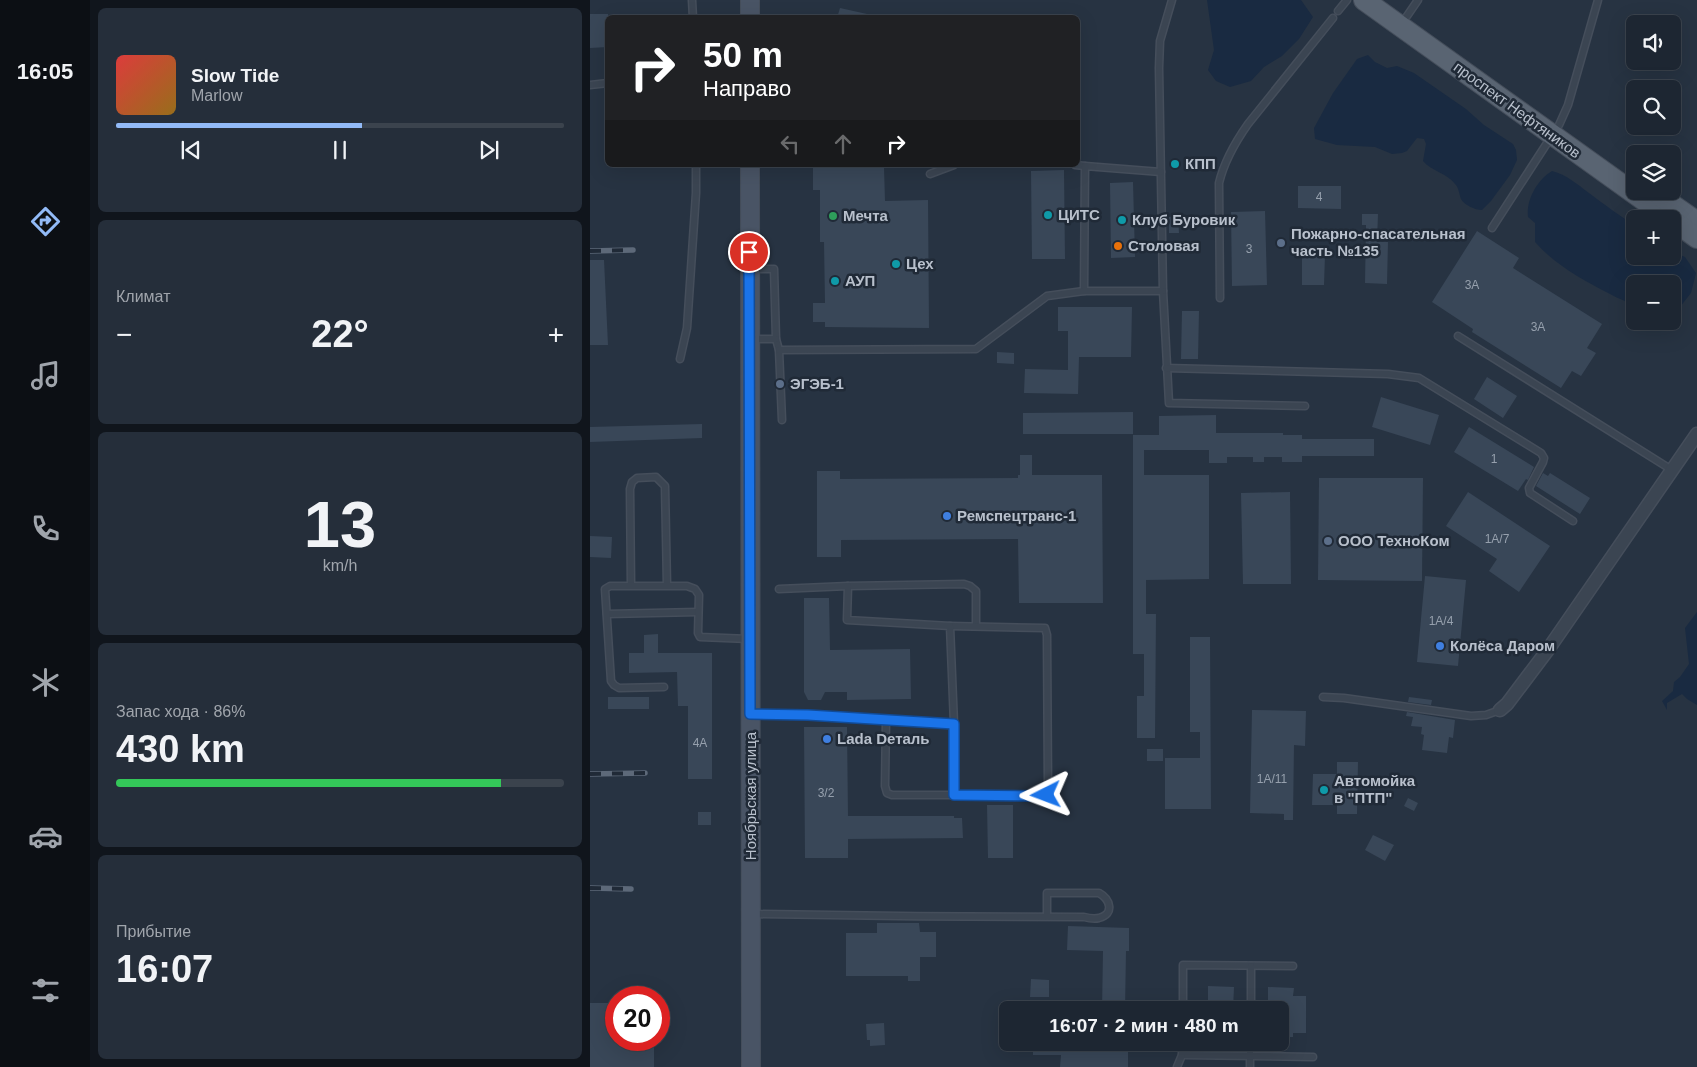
<!DOCTYPE html>
<html lang="ru">
<meta charset="utf-8">
<style>
body{margin:0;font-family:Helvetica,sans-serif;background:#252e3a;color:#f1f3f6;height:100vh;display:flex;flex-direction:column;font-size:19px;white-space:nowrap}
*{box-sizing:border-box;margin:0}
p{font-size:16px;color:#a0a5ac}
.icon{flex:none;width:28px;height:28px;fill:none;stroke:currentColor;stroke-width:2;stroke-linecap:round;stroke-linejoin:round}
.map{position:relative;flex:1;overflow:hidden}
.side{display:flex;flex-direction:column;gap:8px;padding:8px;background:#10151c;width:500px}
.side>*{flex:none}
.hud{position:absolute;left:15px;top:15px;width:475px;height:152px;border-radius:8px;box-shadow:0 5px 20px #0002,0 0 0 1px #3b434d;background:#202124;color:#fff;overflow:hidden}
.tools{position:absolute;left:1036px;top:15px;display:grid;gap:10px}
.tools a{display:grid;place-items:center;width:55px;height:55px;border-radius:8px;background:#1d2632;box-shadow:0 5px 20px #0002,0 0 0 1px #3b434d;font-size:25px}
.speed{position:absolute;left:15px;top:986px;display:flex;gap:10px;font-size:25px;font-weight:700;text-align:center}
.speed>*{display:grid;place-content:center;width:65px;height:65px;border-radius:50%;background:#1d2632;box-shadow:0 5px 20px #0002,0 0 0 1px #3b434d;line-height:1}
.speed .limit{border:8px solid #d22;background:#fff;color:#111}
.pin{position:absolute;display:grid;place-items:center;width:42px;height:42px;color:#fff;margin:-21px;border:2px solid #fff;border-radius:50%;box-shadow:0 1px 5px #0007}
.me{position:absolute;width:55px;margin:-28px;rotate:267deg;stroke-linejoin:round;filter:drop-shadow(0 0 4px #0008)}
.turn{display:flex;align-items:center;gap:18px;height:105px;padding:0 15px;font-size:22px}
.turn .icon{width:65px;height:65px;stroke-width:2.5}
.turn b{display:block;font-size:35px;line-height:42px}
.lanes{display:flex;align-items:center;height:48px;padding:0 15px;background:#0003;justify-content:center;gap:25px;direction:ltr}
.lanes .off{opacity:.35}
.big{font-size:38px;font-weight:700;line-height:1.1}
.side .tile{flex:1;display:flex;flex-direction:column;justify-content:center;gap:8px;min-width:0;padding:0 18px;border-radius:8px;background:#252e3a}
.side .dial{align-items:center;gap:0}
.dial b{font-size:65px;line-height:1}
.song{display:flex;align-items:center;gap:15px}
.cover{width:60px;height:60px;border-radius:8px;background:linear-gradient(135deg,hsl(0 70% 55%),hsl(40 70% 35%))}
.played{height:5px;border-radius:2px;background:linear-gradient(90deg,#92baf7 55%,#3b434d 55%)}
.keys{display:flex;justify-content:space-around;direction:ltr}
.heat{display:flex;justify-content:space-between;align-items:center;font-size:28px;direction:ltr}
.charge{height:8px;border-radius:4px;background:linear-gradient(90deg,#34c759 86%,#3b434d 0)}
.trip{position:absolute;left:409px;top:1001px;width:290px;height:50px;border-radius:8px;background:#1d2632;box-shadow:0 5px 20px #0002,0 0 0 1px #3b434d;font-weight:700;line-height:50px;text-align:center}
main{display:flex;flex:1;min-height:0}
.tabs{display:flex;flex-direction:column;width:90px;justify-content:space-around;align-items:center;background:#0c0f14;color:#a0a5ac}
.tabs .icon{width:35px;height:35px}
.tabs .selected{color:#92baf7}
.tabs b{font-size:22px;color:#f1f3f6}
.map>svg:first-child{display:block}
.water{fill:#192a41}
.building{fill:#394758}
.lines{fill:none;stroke-linecap:round;stroke-linejoin:round}
.service-casing{stroke:#454e5b;stroke-width:9}
.minor-casing{stroke:#454e5b;stroke-width:15}
.secondary-casing{stroke:#454e5b;stroke-width:20}
.primary-casing{stroke:#454e5b;stroke-width:22}
.service{stroke:#3b4552;stroke-width:6}
.minor{stroke:#3b4552;stroke-width:12}
.secondary{stroke:#495465;stroke-width:18}
.primary{stroke:#596472;stroke-width:20}
.rail-casing{stroke:#5d6979;stroke-width:5.5}
.rail{stroke:#202a37;stroke-width:4;stroke-dasharray:11;stroke-linecap:butt}
.route-casing{stroke:#114b97;stroke-width:12}
.route{stroke:#1a73e8;stroke-width:9}
.culture-dot{fill:#0f9aa8;stroke:#202a37;stroke-width:2}
.leisure-dot{fill:#2e9e5b;stroke:#202a37;stroke-width:2}
.service-dot{fill:#5c6f8a;stroke:#202a37;stroke-width:2}
.food-dot{fill:#e8710a;stroke:#202a37;stroke-width:2}
.shop-dot{fill:#3f7fe0;stroke:#202a37;stroke-width:2}
.labels{text-anchor:middle;stroke-width:5;stroke-linejoin:round;paint-order:stroke}
.number-label{font-size:12px;fill:#96a0ad}
.street-label{font-size:15px;fill:#b8c0cc;stroke:#202a37}
.poi-label{font-size:15px;font-weight:bold;fill:#b8c0cc;stroke:#202a37;text-anchor:start}
</style>
<main>
<nav class="tabs">
<b>16:05</b>
<svg class="icon selected" aria-label="directions" viewBox="0 0 24 24"><path d="M12 3l9 9-9 9-9-9zM9 14v-3h6M13 9l2 2-2 2"/></svg>
<svg class="icon" aria-label="music" viewBox="0 0 24 24"><path d="M9 18V5l10-2v13"/><circle cx="6" cy="18" r="3"/><circle cx="16" cy="16" r="3"/></svg>
<svg class="icon" aria-label="phone" viewBox="0 0 24 24"><path d="M5 4h4l2 5-3 2q2 4 5 5l2-3 5 2v4C11 20 4 13 5 4z"/></svg>
<svg class="icon" aria-label="climate" viewBox="0 0 24 24"><path d="M12 3v18M4 7l16 10M4 17L20 7"/></svg>
<svg class="icon" aria-label="car" viewBox="0 0 24 24"><path d="M5 17H2v-5l4-1 3-4h7l3 4 3 1v5h-3M9 17h6M6 11h13"/><circle cx="7" cy="17" r="2"/><circle cx="17" cy="17" r="2"/></svg>
<svg class="icon" aria-label="filters" viewBox="0 0 24 24"><path d="M4 7h16M4 17h16"/><circle cx="9" cy="7" r="2"/><circle cx="15" cy="17" r="2"/></svg>
</nav>
<section class="side">
<div class="tile">
<div class="song"><i class="cover"></i><div><b>Slow Tide</b><p>Marlow</p></div></div>
<div class="played"></div>
<div class="keys"><svg class="icon" aria-label="previous" viewBox="0 0 24 24"><path d="M18 5L8 12l10 7zM5 5v14"/></svg><svg class="icon" aria-label="pause" viewBox="0 0 24 24"><path d="M8 5v14M16 5v14"/></svg><svg class="icon" aria-label="next" viewBox="0 0 24 24"><path d="M6 5l10 7-10 7zM19 5v14"/></svg></div>
</div>
<div class="tile"><p>Климат</p>
<div class="heat"><a>−</a><b class="big">22°</b><a>+</a></div>
</div>
<div class="tile dial"><b>13</b><p>km/h</p></div>
<div class="tile"><p>Запас хода · 86%</p><b class="big">430 km</b><div class="charge"></div></div>
<div class="tile"><p>Прибытие</p><b class="big">16:07</b></div>
</section>
<div class="map">
<svg width="1107" height="1067" viewBox="0 0 1107 1067">
<rect width="100%" height="100%" fill="#273342"/>
<g class="water">
<path d="M617 0H711L723 17 709 39 692 56 674 67 661 81 640 87 626 81 618 70 624 50Z"/>
<path d="M778 55 785 62 797 68 807 66 824 73 876 109 894 125 923 144 926 150 927 160 920 175 901 201 892 210C885 210 874 205 871 199 869 194 869 188 865 184 857 173 841 171 833 161L836 144 834 139 827 138 817 151 812 153 802 154 785 147 747 145 725 139 724 128 743 93 767 59Z"/>
<path d="M962 171C977 175 987 184 999 193 1014 204 1029 216 1045 225V256H1082L1083 252 1095 257 1106 273 1101 293 1083 316 1082 284H1045V306C1037 301 1028 299 1020 294 993 280 965 265 945 242V223L938 217C936 200 947 180 962 171Z"/>
<path d="M1107 612V705L1097 699 1092 694 1077 703V710L1072 701 1083 691 1084 682 1090 677 1099 664 1095 628Z"/>
</g>
<g class="building">
<path d="M250 8 277 14 276 18H247Z"/>
<path d="M0 14H18V47L0 48Z"/>
<path d="M223 165H259V168L294 167 295 201 338 200 339 328 235 327V322H223V303H235L234 242H230V190H223Z"/>
<path d="M474 170 475 259H442L441 171Z"/>
<path d="M543 182 545 257 521 258 520 183Z"/>
<path d="M708 186H751V209L708 208Z"/>
<path d="M675 211 677 285 642 286 641 212Z"/>
<path d="M772 214H788L787 242H798L797 284 775 283 776 225H772Z"/>
<path d="M588 216 589 233H579V217Z"/>
<path d="M887 231 929 258 923 268 1012 324 997 348 1006 353 991 376 982 371 971 388 882 332 883 329 842 302Z"/>
<path d="M712 255H735L734 285H712Z"/>
<path d="M0 260H14L18 345H0Z"/>
<path d="M468 307H542L541 357H489L488 394 434 393 435 369 478 370V331H468Z"/>
<path d="M592 311H609L608 359H591Z"/>
<path d="M407 352 424 353V364L407 363Z"/>
<path d="M897 377 927 396 913 418 884 399Z"/>
<path d="M791 397 849 415 840 445 782 427Z"/>
<path d="M543 412V434H433V413Z"/>
<path d="M626 415V433H693V435H712V439H784V456H712V462H692V457H674V462H663V457H637V463H619V450H554V475H619V579L556 580V614H566L565 738H547V696H554V654H543V435H569V416Z"/>
<path d="M112 424V438L0 442V427Z"/>
<path d="M879 427 944 467 938 480 936 479 928 491 864 452Z"/>
<path d="M430 455H442V475H512L513 603H429L428 539 251 540V557H227V471H250V479L428 478V475H430Z"/>
<path d="M953 473 958 476 960 473 1000 498 990 514 946 486Z"/>
<path d="M729 478H833L832 581 728 580Z"/>
<path d="M700 492 701 584H653L651 493Z"/>
<path d="M878 492 960 546 929 592 899 571 907 559 856 526Z"/>
<path d="M0 536 22 537 21 558 0 557Z"/>
<path d="M835 576 876 580 868 666 827 662Z"/>
<path d="M214 598H239L240 650 320 649 321 699 257 700V692H235L231 700H218L214 692Z"/>
<path d="M68 634V653H122V779H98V706H88L87 672 39 673V653H54V635Z"/>
<path d="M600 637H620L621 809H575V758H610V732H600Z"/>
<rect x="18" y="697" width="41" height="12"/>
<path d="M819 697 842 700 841 705 818 702Z"/>
<path d="M662 710 716 711 715 746 704 745 703 820H694V814L660 813Z"/>
<path d="M817 712 865 720 863 738 859 737 857 753 832 750 834 735 831 734 832 727 821 726 823 717 816 716Z"/>
<path d="M214 727H257L258 816H364V818H372L373 838 258 839V858H215Z"/>
<rect x="557" y="749" width="16" height="12"/>
<path d="M747 762H768L767 814H747V805H722L723 774H747Z"/>
<path d="M818 798 828 803 824 811 814 806Z"/>
<path d="M397 805H423V858H398Z"/>
<rect x="108" y="812" width="13" height="13"/>
<path d="M783 835 804 845 795 861 775 850Z"/>
<path d="M287 923H329L330 932H346V957H330V981H318V976H256V933H287Z"/>
<path d="M478 926 539 928V951H536L535 1010H512L513 951 477 950Z"/>
<path d="M441 979 459 980V997H440Z"/>
<path d="M618 986 644 987 643 1010H618Z"/>
<path d="M678 987 704 988 703 996H716V1033H703V1037H690V1010H678Z"/>
<path d="M0 1003H26V1040H64V1067H0Z"/>
<path d="M294 1023 295 1045 280 1046V1040H277L276 1024Z"/>
<path d="M443 1042 498 1044V1051L538 1052V1067H470L471 1055H443Z"/>
</g>
<g class="lines">
<defs>
<g id="service">
<path d="M102 0 103 18"/>
<path d="M582 0 570 41 569 68 573 291 579 403 715 406"/>
<path d="M748 11 757 0"/>
<path d="M817 16 828 0"/>
<path d="M0 85 18 83"/>
<path d="M969 125 978 105 1008 0"/>
<path d="M485 165 495 166"/>
<path d="M340 174 364 165"/>
<path d="M902 228 961 137"/>
<path d="M160 269H184L186 339 189 350 192 420"/>
<path d="M494 291 495 166 571 172"/>
<path d="M630 298 629 183C634 162 646 141 658 124L743 18"/>
<path d="M868 336 1082 470"/>
<path d="M162 339H186"/>
<path d="M189 350 386 349 457 296 494 291H573"/>
<path d="M90 359 97 328 106 193V165"/>
<path d="M576 368 798 374 829 378 951 453 954 458 953 462 939 488 940 493 983 521"/>
<path d="M41 585 40 489 42 482 47 478 66 477 75 486 77 585"/>
<path d="M258 586 374 584 380 586 386 591V626"/>
<path d="M17 614 108 612"/>
<path d="M360 626 455 628 457 635 458 789 456 795 451 796 364 795V724"/>
<path d="M74 687 29 688 24 685 21 681 15 589 20 586H97L105 589 109 595 108 633 110 637 159 639"/>
<path d="M733 697 754 698 881 716 896 715 910 710"/>
<path d="M162 714 219 715 364 724 360 626 257 620 258 586 189 589"/>
<path d="M296 720 295 786 297 793 302 795H364"/>
<path d="M163 914C273 916 384 917 494 917 498 918 504 919 509 918 525 914 520 899 509 893H457V917"/>
<path d="M593 1010V965L703 966"/>
<path d="M661 1010V966"/>
<path d="M592 1055 723 1057"/>
<path d="M587 1067 592 1055V1042"/>
<path d="M660 1067V1042"/>
</g>
<path id="minor" d="M910 710 917 704 957 651 1107 434"/>
<g id="secondary">
<path d="M160 18V0"/>
<path d="M160 165 161 1067"/>
</g>
<g id="primary">
<path d="M774 0 1080 219"/>
<path d="M1070 196 1107 222"/>
<path d="M1082 220 1107 238"/>
</g>
</defs>
<use href="#service" class="service-casing"/>
<use href="#minor" class="minor-casing"/>
<use href="#secondary" class="secondary-casing"/>
<use href="#primary" class="primary-casing"/>
<use href="#service" class="service"/>
<use href="#minor" class="minor"/>
<use href="#secondary" class="secondary"/>
<use href="#primary" class="primary"/>
<defs>
<g id="rail">
<path d="M0 251 43 250"/>
<path d="M0 774 55 773"/>
<path d="M0 888 41 889"/>
</g>
</defs>
<use href="#rail" class="rail-casing"/>
<use href="#rail" class="rail"/>
</g>
<g class="lines">
<defs>
<path id="route" d="M159 252 160 714 218 715 364 724V795L451 796 456 795"/>
</defs>
<use href="#route" class="route-casing"/>
<use href="#route" class="route"/>
</g>
<g class="culture-dot">
<circle cx="585" cy="164" r="5"/>
<circle cx="458" cy="215" r="5"/>
<circle cx="532" cy="220" r="5"/>
<circle cx="306" cy="264" r="5"/>
<circle cx="245" cy="281" r="5"/>
<circle cx="734" cy="790" r="5"/>
</g>
<circle class="leisure-dot" cx="243" cy="216" r="5"/>
<g class="service-dot">
<circle cx="691" cy="243" r="5"/>
<circle cx="190" cy="384" r="5"/>
<circle cx="738" cy="541" r="5"/>
</g>
<circle class="food-dot" cx="528" cy="246" r="5"/>
<g class="shop-dot">
<circle cx="357" cy="516" r="5"/>
<circle cx="850" cy="646" r="5"/>
<circle cx="237" cy="739" r="5"/>
</g>
<g class="labels">
<g class="number-label">
<text x="729" y="201">4</text>
<text x="659" y="253">3</text>
<text x="882" y="289">3А</text>
<text x="948" y="331">3А</text>
<text x="904" y="463">1</text>
<text x="907" y="543">1А/7</text>
<text x="851" y="625">1А/4</text>
<text x="110" y="747">4А</text>
<text x="682" y="783">1А/11</text>
<text x="236" y="797">3/2</text>
</g>
<g class="street-label">
<text transform="translate(927 110) rotate(36)" y="5">проспект Нефтяников</text>
<text transform="translate(161 796) rotate(-90)" y="5">Ноябрьская улица</text>
</g>
<g class="poi-label">
<text x="595" y="169">КПП</text>
<text x="468" y="220">ЦИТС</text>
<text x="253" y="221">Мечта</text>
<text x="542" y="225">Клуб Буровик</text>
<text x="701" y="239">Пожарно-спасательная<tspan x="701" dy="17">часть №135</tspan></text>
<text x="538" y="251">Столовая</text>
<text x="316" y="269">Цех</text>
<text x="255" y="286">АУП</text>
<text x="200" y="389">ЭГЭБ-1</text>
<text x="367" y="521">Ремспецтранс-1</text>
<text x="748" y="546">ООО ТехноКом</text>
<text x="860" y="651">Колёса Даром</text>
<text x="247" y="744">Lada Dеталь</text>
<text x="744" y="786">Автомойка<tspan x="744" dy="17">в "ПТП"</tspan></text>
</g>
</g>
</svg>
<div class="tools">
<a><svg class="icon" aria-label="sound" viewBox="0 0 24 24"><path d="M4 9h4l5-4v14l-5-4H4zM17 9q2 3 0 6"/></svg></a>
<a><svg class="icon" aria-label="search" viewBox="0 0 24 24"><circle cx="10" cy="10" r="6"/><path d="M15 15l6 6"/></svg></a>
<a><svg class="icon" aria-label="layers" viewBox="0 0 24 24"><path d="M12 4l9 5-9 5-9-5zM3 14l9 5 9-5"/></svg></a>
<a>+</a>
<a>−</a>
</div>
<div class="speed"><div class="limit">20</div></div>
<div class="pin" style="left:159px;top:252px;background:#d93025"><svg class="icon" aria-label="arrive" viewBox="0 0 24 24"><path d="M6 21V4h12l-3 4 3 4H6"/></svg></div>
<svg class="me" style="left:456px;top:795px" viewBox="-20 -20 40 40"><path d="M0-17L14 15 0 8-14 15z" fill="#1a73e8" stroke="#fff" stroke-width="4"/></svg>
<div class="trip">16:07 · 2 мин · 480 m</div>
<div class="hud">
<div class="turn"><svg class="icon" aria-label="right" viewBox="0 0 24 24"><path d="M7 20v-9h11M14 6l5 5-5 5"/></svg><div><b>50 m</b>Направо</div></div>
<div class="lanes"><svg class="icon off" aria-label="left" viewBox="0 0 24 24"><path d="M17 20v-9H6M10 6l-5 5 5 5"/></svg><svg class="icon off" aria-label="ahead" viewBox="0 0 24 24"><path d="M12 20V5M6 11l6-6 6 6"/></svg><svg class="icon" aria-label="right" viewBox="0 0 24 24"><path d="M7 20v-9h11M14 6l5 5-5 5"/></svg></div>
</div>
</div>
</main>
